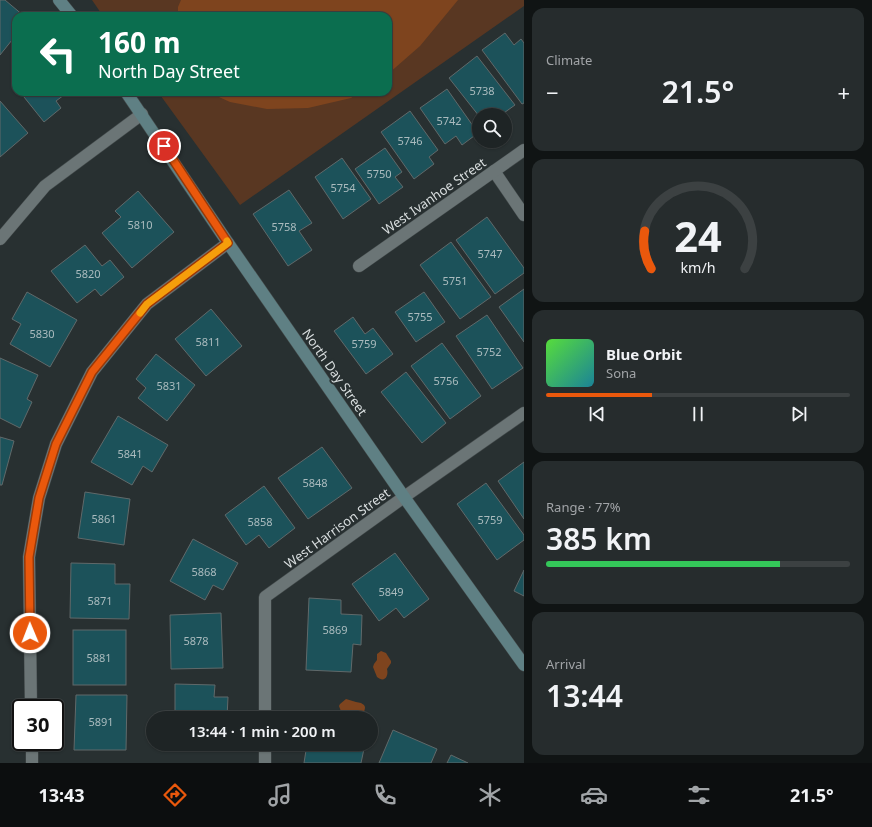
<!DOCTYPE html>
<meta charset="utf-8">
<style>
body{margin:0;font-family:"Noto Sans",sans-serif;background:#262c2d;color:#f1f3f6;height:100vh;display:flex;flex-direction:column;font-size:15px;white-space:nowrap}
*{box-sizing:border-box;margin:0}
p{font-size:13px;color:#a1a4a7}
.icon{flex:none;width:22px;height:22px;fill:none;stroke:currentColor;stroke-width:2;stroke-linecap:round;stroke-linejoin:round}
.map{position:relative;flex:1;overflow:hidden}
.details{display:flex;flex-direction:column;gap:8px;padding:8px;background:#101414;width:348px}
.details>*{flex:none}
.hud{position:absolute;left:12px;top:12px;width:380px;height:84px;border-radius:12px;box-shadow:0 1px 3px #0004,0 0 0 1px #3c4142;background:#0b6e4f;color:#fff;overflow:hidden}
.buttons{position:absolute;left:472px;top:108px;display:grid;gap:8px}
.buttons a{display:grid;place-items:center;width:40px;height:40px;border-radius:50%;background:#1e2425;box-shadow:0 1px 3px #0004,0 0 0 1px #3c4142;font-size:20px}
.speed{position:absolute;left:12px;top:699px;display:flex;gap:8px;font-size:20px;font-weight:700;text-align:center}
.speed>*{display:grid;place-content:center;width:52px;height:52px;border-radius:50%;background:#1e2425;box-shadow:0 1px 3px #0004,0 0 0 1px #3c4142;line-height:1}
.speed .limit{border:2px solid #111;border-radius:6px;background:#fff;color:#111}
.pin{position:absolute;display:grid;place-items:center;width:34px;height:34px;color:#fff;margin:-17px;border:2px solid #fff;border-radius:50%;box-shadow:0 1px 4px #0007}
.me{position:absolute;width:44px;margin:-22px;rotate:359deg;stroke-linejoin:round;filter:drop-shadow(0 0 3px #0008)}
.turn{display:flex;align-items:center;gap:14px;height:84px;padding:0 20px;font-size:18px}
.turn .icon{width:52px;height:52px;stroke-width:2.5}
.turn b{display:block;font-size:28px;line-height:34px}
.big{font-size:30px;font-weight:600;line-height:1.1}
.details .card{flex:1;display:flex;flex-direction:column;justify-content:center;gap:6px;min-width:0;padding:0 14px;border-radius:12px;background:#262c2d}
.details .dial{align-items:center;gap:0}
.dial svg{height:104px;overflow:visible;fill:none;stroke:#3c4142;stroke-width:7;stroke-linecap:round;text-anchor:middle}
.dial text{fill:#f1f3f6;stroke:none}
.song{display:flex;align-items:center;gap:12px}
.cover{width:48px;height:48px;border-radius:6px;background:linear-gradient(135deg,hsl(110 70% 55%),hsl(190 70% 35%))}
.played{height:4px;border-radius:2px;background:linear-gradient(90deg,#ea580c 35%,#3c4142 35%)}
.keys{display:flex;justify-content:space-around;direction:ltr}
.heat{display:flex;justify-content:space-between;align-items:center;font-size:22px;direction:ltr}
.charge{height:6px;border-radius:3px;background:linear-gradient(90deg,#34c759 77%,#3c4142 0)}
.trip{position:absolute;left:146px;top:711px;width:232px;height:40px;border-radius:20px;background:#1e2425;box-shadow:0 1px 3px #0004,0 0 0 1px #3c4142;font-weight:600;line-height:40px;text-align:center}
.menu{display:flex;height:64px;justify-content:space-around;align-items:center;background:#0c0e0f;color:#a1a4a7}
.menu .icon{width:28px;height:28px}
.menu .on{color:#ea580c}
.menu b{font-size:18px;color:#f1f3f6}
main{display:flex;flex:1;min-height:0}
.map>svg:first-child{display:block}
.green{fill:#593722}
.water{fill:#7e441e}
.building{fill:#1c525a;stroke:#60696a}
.lines{fill:none;stroke-linecap:round;stroke-linejoin:round}
.street-casing{stroke:#444b4c;stroke-width:13}
.secondary-casing{stroke:#444b4c;stroke-width:13}
.street{stroke:#6b7576;stroke-width:12}
.secondary{stroke:#5f8084;stroke-width:12}
.route-casing{stroke:#983908;stroke-width:10}
.route{stroke:#ea580c;stroke-width:7}
.slow{stroke:#f59e0b;stroke-width:7}
.labels{text-anchor:middle;stroke-width:4;stroke-linejoin:round;paint-order:stroke}
.number-label{font-size:11px;fill:#aabbbe}
.street-label{font-size:13px;fill:#d9dedf;stroke:#283031}
</style>
<main>
<div class="map">
<svg width="524" height="763" viewBox="0 0 524 763">
<rect width="100%" height="100%" fill="#283031"/>
<path class="green" d="M92 0H524V6L240 205 158 92H388V16H103Z"/>
<g class="water">
<path d="M181 0H458L420 46 388 74V16H178V7Z"/>
<path d="M208 92H360L351 98 308 108 267 109 230 102Z"/>
<path d="M381 651 386 653 391 661V663L387 669C389 677 384 683 377 677L373 667 374 664 377 660V654Z"/>
<path d="M346 699 356 702 361 703 364 705 365 707C365 712 362 715 357 716L351 712 345 715 342 714 339 706 340 704Z"/>
</g>
<g class="building">
<path d="M0 0H5L24 16H16V35L0 55Z"/>
<path d="M505 33 514 45 521 39 524 43V103L522 104 482 50Z"/>
<path d="M477 56 515 105 501 115H479V116L449 78Z"/>
<path d="M447 89 478 133 462 145 456 136 445 144 420 108Z"/>
<path d="M20 92H68L56 101 61 108 44 122Z"/>
<path d="M0 101 28 133 0 157Z"/>
<path d="M410 111 438 150 429 157 434 164 414 179 381 132Z"/>
<path d="M385 148 402 172 395 177 403 187 379 204 355 169Z"/>
<path d="M342 158 371 199 343 219 315 177Z"/>
<path d="M289 190 312 223 299 231 312 250 288 266 253 214Z"/>
<path d="M138 191 174 232 132 268 102 233 121 217 115 211Z"/>
<path d="M487 217 524 268V273L495 294 456 240Z"/>
<path d="M451 242 491 297 460 319 420 265Z"/>
<path d="M85 245 102 266 110 260 124 277 101 296 95 289 77 303 51 271Z"/>
<path d="M524 289V342L499 307Z"/>
<path d="M27 292 77 320 50 367 10 344 21 324 12 319Z"/>
<path d="M424 292 445 322 416 342 395 312Z"/>
<path d="M211 309 242 346 206 376 175 339Z"/>
<path d="M487 315 523 368 492 389 456 336Z"/>
<path d="M353 317 365 334 373 328 393 354 366 374 334 331Z"/>
<path d="M442 343 481 396 450 419 411 366Z"/>
<path d="M156 354 195 385 167 421 138 398 146 388 136 379Z"/>
<path d="M0 358 38 375 27 399 32 402 20 428 0 418Z"/>
<path d="M406 372 446 423 422 443 381 392Z"/>
<path d="M118 416 168 445 152 472 143 466 132 485 91 462Z"/>
<path d="M0 437 14 441 2 485H0Z"/>
<path d="M322 447 352 488 308 519 278 478Z"/>
<path d="M524 462V519L498 481Z"/>
<path d="M486 483 524 535V540L497 560 457 504Z"/>
<path d="M264 486 295 528 269 548 259 535 246 545 225 515Z"/>
<path d="M85 492 130 499 124 545 78 538Z"/>
<path d="M193 539 238 563 223 590 213 585 205 600 170 581Z"/>
<path d="M395 553 429 599 404 618 396 608 379 621 352 584Z"/>
<path d="M71 563 115 564V584H130L129 619 70 618Z"/>
<path d="M524 570V596L514 591Z"/>
<path d="M309 598 341 600V614L362 615 361 645 353 644 351 672 306 670Z"/>
<path d="M221 613 223 668 171 669 170 615Z"/>
<rect x="73" y="630" width="53" height="55"/>
<path d="M175 684 215 685 214 697H228L227 718H175Z"/>
<path d="M76 695H127L126 750H74Z"/>
<path d="M314 712 348 718H312Z"/>
<path d="M393 730 437 749 431 763H379Z"/>
<path d="M307 744H365L361 763H304Z"/>
<path d="M451 755 468 763H447Z"/>
</g>
<g class="lines">
<defs>
<g id="street">
<path d="M494 171 524 215"/>
<path d="M0 239 45 186 142 114"/>
<path d="M359 266 524 150"/>
<path d="M31 708 29 557 39 498 56 444 92 372 147 304 228 243"/>
<path d="M265 718V597L404 497 524 413"/>
<path d="M32 742V763"/>
<path d="M265 744V763"/>
</g>
<g id="secondary">
<path d="M59 0 72 16"/>
<path d="M126 92 228 243 404 497 524 665"/>
</g>
</defs>
<use href="#street" class="street-casing"/>
<use href="#secondary" class="secondary-casing"/>
<use href="#street" class="street"/>
<use href="#secondary" class="secondary"/>
</g>
<g class="lines">
<defs>
<path id="route" d="M30 633 29 557 39 498 56 444 92 372 147 304 228 243 164 146"/>
</defs>
<use href="#route" class="route-casing"/>
<use href="#route" class="route"/>
<path class="slow" d="M140 313 147 304 228 243 227 241"/>
</g>
<g class="labels">
<g class="number-label">
<text x="482" y="95">5738</text>
<text x="449" y="125">5742</text>
<text x="410" y="145">5746</text>
<text x="379" y="178">5750</text>
<text x="343" y="192">5754</text>
<text x="140" y="229">5810</text>
<text x="284" y="231">5758</text>
<text x="490" y="258">5747</text>
<text x="88" y="278">5820</text>
<text x="455" y="285">5751</text>
<text x="420" y="321">5755</text>
<text x="42" y="338">5830</text>
<text x="208" y="346">5811</text>
<text x="364" y="348">5759</text>
<text x="489" y="356">5752</text>
<text x="446" y="385">5756</text>
<text x="169" y="390">5831</text>
<text x="130" y="458">5841</text>
<text x="315" y="487">5848</text>
<text x="104" y="523">5861</text>
<text x="490" y="524">5759</text>
<text x="260" y="526">5858</text>
<text x="204" y="576">5868</text>
<text x="391" y="596">5849</text>
<text x="100" y="605">5871</text>
<text x="335" y="634">5869</text>
<text x="196" y="645">5878</text>
<text x="99" y="662">5881</text>
<text x="101" y="726">5891</text>
</g>
<g class="street-label">
<text transform="translate(434 196) rotate(-35)" y="5">West Ivanhoe Street</text>
<text transform="translate(335 372) rotate(55)" y="5">North Day Street</text>
<text transform="translate(337 528) rotate(-36)" y="5">West Harrison Street</text>
</g>
</g>
</svg>
<div class="buttons">
<a><svg class="icon" aria-label="search" viewBox="0 0 24 24"><circle cx="10" cy="10" r="6"/><path d="M15 15l6 6"/></svg></a>
</div>
<div class="speed"><div class="limit">30</div></div>
<div class="pin" style="left:164px;top:146px;background:#d93025"><svg class="icon" aria-label="arrive" viewBox="0 0 24 24"><path d="M6 21V4h12l-3 4 3 4H6"/></svg></div>
<svg class="me" style="left:30px;top:633px" viewBox="-20 -20 40 40"><circle r="17" fill="#ea580c" stroke="#fff" stroke-width="3"/><path d="M0-11L8 9 0 5-8 9z" fill="#fff"/></svg>
<div class="trip">13:44 · 1 min · 200 m</div>
<div class="hud">
<div class="turn"><svg class="icon" aria-label="left" viewBox="0 0 24 24"><path d="M17 20v-9H6M10 6l-5 5 5 5"/></svg><div><b>160 m</b>North Day Street</div></div>
</div>
</div>
<section class="details">
<div class="card"><p>Climate</p>
<div class="heat"><a>−</a><b class="big">21.5°</b><a>+</a></div>
</div>
<div class="card dial"><svg viewBox="0 0 100 80">
<path d="M14 69A42 42 0 1 1 86 69"/>
<path d="M14 69A42 42 0 0 1 9 40" stroke="#ea580c"/>
<text x="50" y="56" font-size="32" font-weight="700">24</text>
<text x="50" y="72" font-size="11">km/h</text>
</svg></div>
<div class="card">
<div class="song"><i class="cover"></i><div><b>Blue Orbit</b><p>Sona</p></div></div>
<div class="played"></div>
<div class="keys"><svg class="icon" aria-label="previous" viewBox="0 0 24 24"><path d="M18 5L8 12l10 7zM5 5v14"/></svg><svg class="icon" aria-label="pause" viewBox="0 0 24 24"><path d="M8 5v14M16 5v14"/></svg><svg class="icon" aria-label="next" viewBox="0 0 24 24"><path d="M6 5l10 7-10 7zM19 5v14"/></svg></div>
</div>
<div class="card"><p>Range · 77%</p><b class="big">385 km</b><div class="charge"></div></div>
<div class="card"><p>Arrival</p><b class="big">13:44</b></div>
</section>
</main>
<nav class="menu">
<b>13:43</b>
<svg class="icon on" aria-label="directions" viewBox="0 0 24 24"><path d="M12 3l9 9-9 9-9-9zM9 14v-3h6M13 9l2 2-2 2"/></svg>
<svg class="icon" aria-label="music" viewBox="0 0 24 24"><path d="M9 18V5l10-2v13"/><circle cx="6" cy="18" r="3"/><circle cx="16" cy="16" r="3"/></svg>
<svg class="icon" aria-label="phone" viewBox="0 0 24 24"><path d="M5 4h4l2 5-3 2q2 4 5 5l2-3 5 2v4C11 20 4 13 5 4z"/></svg>
<svg class="icon" aria-label="climate" viewBox="0 0 24 24"><path d="M12 3v18M4 7l16 10M4 17L20 7"/></svg>
<svg class="icon" aria-label="car" viewBox="0 0 24 24"><path d="M5 17H2v-5l4-1 3-4h7l3 4 3 1v5h-3M9 17h6M6 11h13"/><circle cx="7" cy="17" r="2"/><circle cx="17" cy="17" r="2"/></svg>
<svg class="icon" aria-label="filters" viewBox="0 0 24 24"><path d="M4 7h16M4 17h16"/><circle cx="9" cy="7" r="2"/><circle cx="15" cy="17" r="2"/></svg>
<b>21.5°</b>
</nav>
